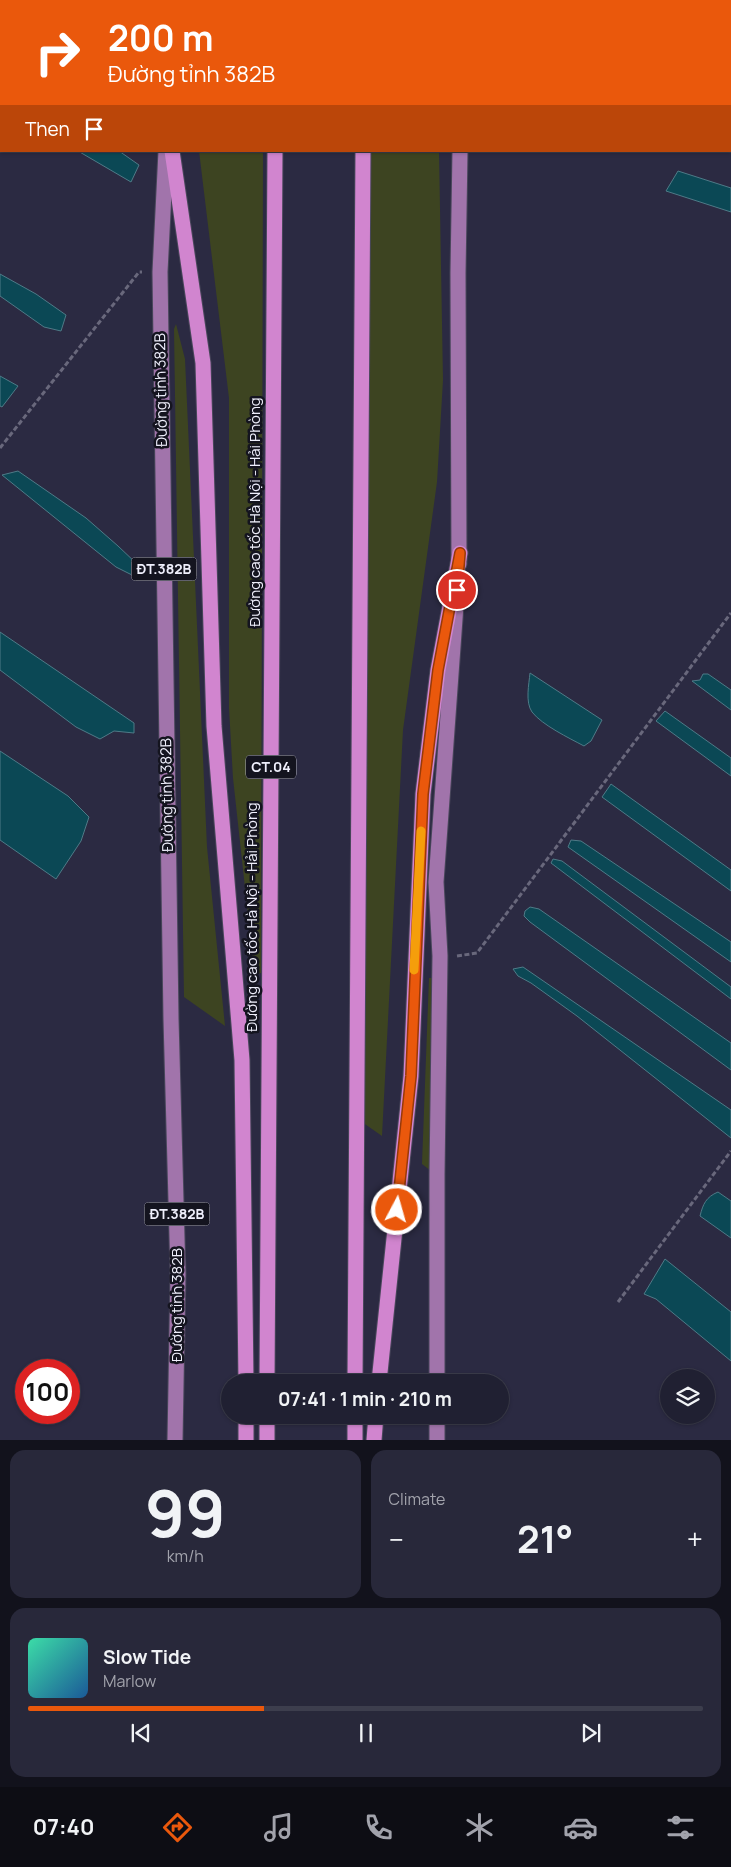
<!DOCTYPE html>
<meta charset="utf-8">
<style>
body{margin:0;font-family:Manrope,sans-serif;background:#28283a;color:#f1f3f6;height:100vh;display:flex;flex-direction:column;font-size:19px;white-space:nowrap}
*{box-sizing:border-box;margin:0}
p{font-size:16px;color:#a2a3ac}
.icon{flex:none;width:28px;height:28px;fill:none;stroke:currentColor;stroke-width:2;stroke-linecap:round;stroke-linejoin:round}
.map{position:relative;height:1440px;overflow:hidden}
.drawer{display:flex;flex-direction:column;gap:10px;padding:10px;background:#12121c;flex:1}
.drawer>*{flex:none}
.guide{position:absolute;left:0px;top:0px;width:731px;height:152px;box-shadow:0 1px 4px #0004,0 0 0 1px #3d3e4d;background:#ea580c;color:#fff;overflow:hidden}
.controls{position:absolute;left:660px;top:1369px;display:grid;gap:10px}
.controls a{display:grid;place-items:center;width:55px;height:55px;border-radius:50%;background:#202032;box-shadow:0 1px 4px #0004,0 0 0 1px #3d3e4d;font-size:25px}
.speed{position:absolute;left:15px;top:1359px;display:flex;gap:10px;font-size:25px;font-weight:700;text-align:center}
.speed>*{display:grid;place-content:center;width:65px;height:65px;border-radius:50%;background:#202032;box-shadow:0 1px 4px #0004,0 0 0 1px #3d3e4d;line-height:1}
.speed .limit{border:8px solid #d22;background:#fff;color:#111}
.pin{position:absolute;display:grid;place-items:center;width:42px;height:42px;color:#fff;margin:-21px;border:2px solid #fff;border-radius:50%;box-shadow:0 1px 5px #0007}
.me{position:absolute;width:55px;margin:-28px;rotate:6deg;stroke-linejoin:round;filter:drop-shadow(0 0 4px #0008)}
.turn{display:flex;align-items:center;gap:18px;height:105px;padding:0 25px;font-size:22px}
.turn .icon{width:65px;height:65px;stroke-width:2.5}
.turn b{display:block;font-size:35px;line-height:42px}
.then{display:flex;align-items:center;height:48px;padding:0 25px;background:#0003;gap:10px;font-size:19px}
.big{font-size:38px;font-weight:700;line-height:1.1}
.drawer .tile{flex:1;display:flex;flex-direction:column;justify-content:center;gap:8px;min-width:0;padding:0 18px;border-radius:15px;background:#28283a}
.drawer .dial{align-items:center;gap:0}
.dial b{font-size:65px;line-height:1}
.song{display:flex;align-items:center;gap:15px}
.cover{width:60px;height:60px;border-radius:8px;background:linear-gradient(135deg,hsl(160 70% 55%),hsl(210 70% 35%))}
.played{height:5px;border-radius:2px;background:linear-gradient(90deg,#ea580c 35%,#3d3e4d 35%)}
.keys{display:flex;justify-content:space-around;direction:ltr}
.heat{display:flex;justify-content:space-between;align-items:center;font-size:28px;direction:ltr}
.drawer .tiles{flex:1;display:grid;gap:10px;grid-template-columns:1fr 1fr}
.tile:last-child{grid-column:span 2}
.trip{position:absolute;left:221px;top:1374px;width:288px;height:50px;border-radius:25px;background:#202032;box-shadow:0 1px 4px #0004,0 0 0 1px #3d3e4d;font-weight:700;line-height:50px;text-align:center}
.menu{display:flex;height:80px;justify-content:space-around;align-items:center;background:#0d0d14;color:#a2a3ac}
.menu .icon{width:35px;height:35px}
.menu .selected{color:#ea580c}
.menu b{font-size:22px;color:#f1f3f6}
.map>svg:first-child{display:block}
.green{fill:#3d4421}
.water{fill:#0b4855;stroke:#4f7a87}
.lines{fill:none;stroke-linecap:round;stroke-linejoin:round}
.minor-casing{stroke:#49475b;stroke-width:17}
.major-casing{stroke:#49475b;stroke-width:17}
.highway-casing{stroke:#49475b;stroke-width:17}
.path{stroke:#69687c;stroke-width:3;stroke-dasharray:5 2.5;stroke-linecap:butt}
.minor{stroke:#5a5a76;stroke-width:15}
.major{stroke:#a174ab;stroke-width:15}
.highway{stroke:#d185cf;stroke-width:15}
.route-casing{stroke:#983908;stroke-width:12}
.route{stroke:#ea580c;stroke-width:9}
.slow{stroke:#f59e0b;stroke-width:9}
.labels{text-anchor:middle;stroke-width:5;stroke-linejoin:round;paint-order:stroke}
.shield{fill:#14141f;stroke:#adadba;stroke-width:1}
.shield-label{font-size:14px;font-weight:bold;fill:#efeffc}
.street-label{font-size:15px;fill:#efeffc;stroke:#14141f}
</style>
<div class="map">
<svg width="731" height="1440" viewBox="0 0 731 1440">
<rect width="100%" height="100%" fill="#2b2a42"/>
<g class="green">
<path d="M199 151H263L261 973 257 974 254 970 233 778 229 708V398Z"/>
<path d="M366 151H439L443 380 437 482 403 730 382 1136 362 1122Z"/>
<path d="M176 324 185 359 207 847 225 1026 184 997 174 329Z"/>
<path d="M429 978H435L431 1171 422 1164Z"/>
</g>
<g class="water">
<path d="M78 151H119L139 165 131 182Z"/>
<path d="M678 171 731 188V212L666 191Z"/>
<path d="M0 274 36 294 66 315 61 331 44 327 0 296Z"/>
<path d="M0 376 18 386 2 407 0 406Z"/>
<path d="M18 471 86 518 118 546 137 564 138 578 116 567 2 475Z"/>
<path d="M0 632 134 723V733L114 731 100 739 76 727 0 670Z"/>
<path d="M530 673 602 720 591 741 584 746C569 738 542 725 532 712 525 702 529 684 530 673Z"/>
<path d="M703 674H708L731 690V710L692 681 700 680Z"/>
<path d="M665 711 731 758V776L656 721Z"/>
<path d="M0 751 68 796 89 817 81 841 56 879 0 840Z"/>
<path d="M611 784 731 870V891L602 797Z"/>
<path d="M571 840 581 841 731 942V962L568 847Z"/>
<path d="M553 859 562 861 731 987V999L551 863Z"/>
<path d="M530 907 539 909 731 1043V1070L530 922 524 916 525 911Z"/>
<path d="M523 967 731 1110V1138L577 1016 531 983 518 976 513 969Z"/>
<path d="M718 1192 731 1201V1238L700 1216C703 1204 706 1197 718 1192Z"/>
<path d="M665 1259 731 1312V1361L656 1299 644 1294Z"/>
</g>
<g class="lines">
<defs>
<g id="minor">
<path d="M590 0 594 1"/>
<path d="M730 42 731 43"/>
</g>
<g id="major">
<path d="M170 1V0"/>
<path d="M463 1V0"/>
<path d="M166 151 160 272 171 1019 178 1274 175 1440"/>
<path d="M459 564 458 273 460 151"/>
<path d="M437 1382V1175L440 956 436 882 456 605"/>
<path d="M437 1415V1440"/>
</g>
<g id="highway">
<path d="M276 1V0"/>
<path d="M364 1V0"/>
<path d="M172 151 203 363 214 726 242 1060 246 1382"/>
<path d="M267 1382 275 151"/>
<path d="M355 1382 363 151"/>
<path d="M379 1382 411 1076 423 794 438 670 460 553"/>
<path d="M246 1440V1415"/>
<path d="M267 1440V1415"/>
<path d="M355 1440V1415"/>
<path d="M374 1440 376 1415"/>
</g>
</defs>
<use href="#minor" class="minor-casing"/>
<use href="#major" class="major-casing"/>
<use href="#highway" class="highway-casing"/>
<g class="path">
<path d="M0 448 139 272H142"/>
<path d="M457 956 477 953 731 613"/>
<path d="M618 1302 731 1151"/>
</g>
<use href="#minor" class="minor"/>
<use href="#major" class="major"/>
<use href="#highway" class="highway"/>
</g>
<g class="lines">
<defs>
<path id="route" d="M397 1210 411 1076 423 794 438 670 460 553 457 590"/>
</defs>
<use href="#route" class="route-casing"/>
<use href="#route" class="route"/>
<path class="slow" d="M414 970 421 831"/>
</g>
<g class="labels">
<g class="shield">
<rect x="131.5" y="557.5" width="65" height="23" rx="4"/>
<rect x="246" y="755.5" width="50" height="23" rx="4"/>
<rect x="144.5" y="1202.5" width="65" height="23" rx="4"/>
</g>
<g class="shield-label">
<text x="164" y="574">ĐT.382B</text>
<text x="271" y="772">CT.04</text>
<text x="177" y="1219">ĐT.382B</text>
</g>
<g class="street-label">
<text transform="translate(161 390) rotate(-91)" y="5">Đường tỉnh 382B</text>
<text transform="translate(255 512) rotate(-90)" y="5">Đường cao tốc Hà Nội - Hải Phòng</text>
<text transform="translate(167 795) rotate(-91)" y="5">Đường tỉnh 382B</text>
<text transform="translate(252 917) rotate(-90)" y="5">Đường cao tốc Hà Nội - Hải Phòng</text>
<text transform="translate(177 1305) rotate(-90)" y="5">Đường tỉnh 382B</text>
</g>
</g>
</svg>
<div class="controls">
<a><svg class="icon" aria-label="layers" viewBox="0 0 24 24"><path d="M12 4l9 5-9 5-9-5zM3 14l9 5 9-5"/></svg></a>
</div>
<div class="speed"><div class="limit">100</div></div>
<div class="pin" style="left:457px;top:590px;background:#d93025"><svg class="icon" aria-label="arrive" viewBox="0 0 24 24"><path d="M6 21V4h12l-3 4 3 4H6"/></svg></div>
<svg class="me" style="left:397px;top:1210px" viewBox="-20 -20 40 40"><circle r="17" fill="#ea580c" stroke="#fff" stroke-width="3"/><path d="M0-11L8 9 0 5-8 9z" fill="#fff"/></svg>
<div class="trip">07:41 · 1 min · 210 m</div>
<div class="guide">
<div class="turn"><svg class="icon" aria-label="right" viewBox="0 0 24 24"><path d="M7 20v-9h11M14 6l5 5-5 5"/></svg><div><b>200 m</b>Đường tỉnh 382B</div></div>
<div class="then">Then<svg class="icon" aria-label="arrive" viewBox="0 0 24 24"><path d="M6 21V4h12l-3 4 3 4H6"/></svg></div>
</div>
</div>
<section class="drawer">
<div class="tiles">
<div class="tile dial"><b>99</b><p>km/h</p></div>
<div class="tile"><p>Climate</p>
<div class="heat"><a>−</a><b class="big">21°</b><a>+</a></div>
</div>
<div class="tile">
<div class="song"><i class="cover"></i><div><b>Slow Tide</b><p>Marlow</p></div></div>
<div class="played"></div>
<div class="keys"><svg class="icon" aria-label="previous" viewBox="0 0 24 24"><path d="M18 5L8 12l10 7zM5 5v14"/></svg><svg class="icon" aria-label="pause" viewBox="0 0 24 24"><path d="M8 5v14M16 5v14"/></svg><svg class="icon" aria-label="next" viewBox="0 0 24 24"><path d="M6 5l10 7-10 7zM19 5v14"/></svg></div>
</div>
</div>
</section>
<nav class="menu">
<b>07:40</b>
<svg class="icon selected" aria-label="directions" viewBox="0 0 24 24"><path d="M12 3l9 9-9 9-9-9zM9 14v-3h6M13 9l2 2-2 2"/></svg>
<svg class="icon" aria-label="music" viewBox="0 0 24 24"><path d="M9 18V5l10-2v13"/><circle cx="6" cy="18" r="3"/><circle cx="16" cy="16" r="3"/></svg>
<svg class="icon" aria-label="phone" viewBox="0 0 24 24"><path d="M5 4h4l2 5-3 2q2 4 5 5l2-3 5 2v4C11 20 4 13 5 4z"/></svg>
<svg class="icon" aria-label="climate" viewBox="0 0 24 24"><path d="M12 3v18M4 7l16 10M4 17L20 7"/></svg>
<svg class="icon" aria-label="car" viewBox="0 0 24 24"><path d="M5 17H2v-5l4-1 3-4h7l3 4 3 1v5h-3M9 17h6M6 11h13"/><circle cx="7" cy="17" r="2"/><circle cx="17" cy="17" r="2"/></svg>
<svg class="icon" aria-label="filters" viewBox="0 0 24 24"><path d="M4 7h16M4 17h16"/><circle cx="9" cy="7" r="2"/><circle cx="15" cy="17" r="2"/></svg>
</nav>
